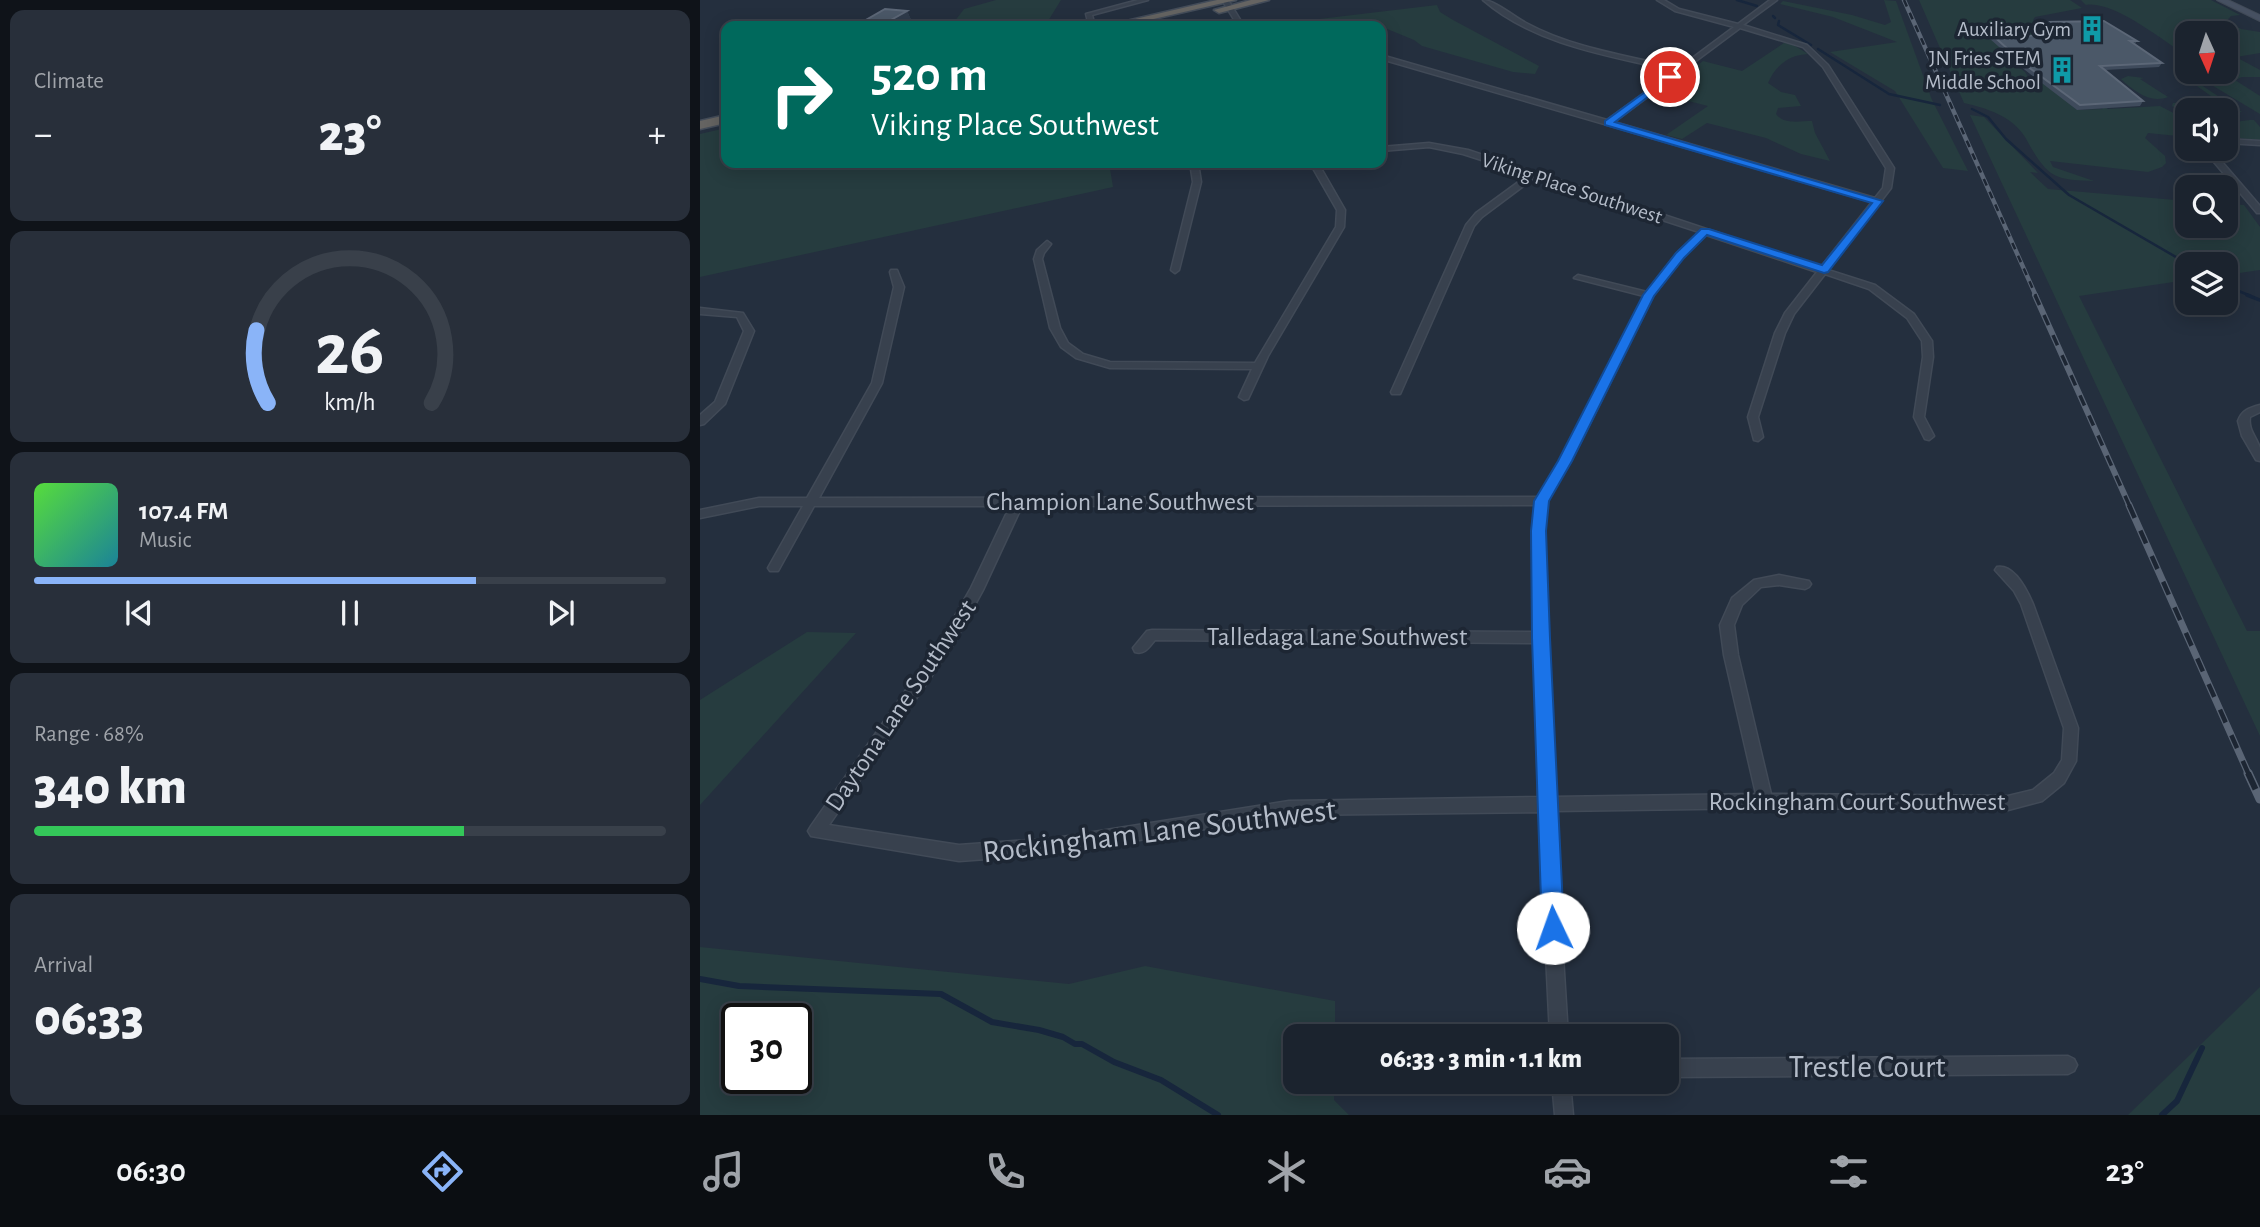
<!DOCTYPE html>
<meta charset="utf-8">
<style>
body{margin:0;font-family:"Alegreya Sans",sans-serif;background:#282f3a;color:#f1f3f6;height:100vh;display:flex;flex-direction:column;font-size:26px;white-space:nowrap}
*{box-sizing:border-box;margin:0}
p{font-size:23px;color:#a0a4aa}
.icon{flex:none;width:38px;height:38px;fill:none;stroke:currentColor;stroke-width:2;stroke-linecap:round;stroke-linejoin:round}
.map{position:relative;flex:1;overflow:hidden}
.side{display:flex;flex-direction:column;gap:10px;padding:10px;background:#0f1319;width:700px}
.side>*{flex:none}
.top-card{position:absolute;left:21px;top:21px;width:665px;height:147px;border-radius:14px;box-shadow:0 4px 18px #0003,0 0 0 2px #39404a;background:#00695c;color:#fff;overflow:hidden}
.needle{width:46px;rotate:177deg}
.controls{position:absolute;left:1475px;top:21px;display:grid;gap:14px}
.controls a{display:grid;place-items:center;width:63px;height:63px;border-radius:14px;background:#1b232e;box-shadow:0 4px 18px #0003,0 0 0 2px #39404a;font-size:35px}
.speed{position:absolute;left:21px;top:1003px;display:flex;gap:14px;font-size:35px;font-weight:700;text-align:center}
.speed>*{display:grid;place-content:center;width:91px;height:91px;border-radius:50%;background:#1b232e;box-shadow:0 4px 18px #0003,0 0 0 2px #39404a;line-height:1}
.speed .limit{border:4px solid #111;border-radius:10px;background:#fff;color:#111}
.pin{position:absolute;display:grid;place-items:center;width:60px;height:60px;color:#fff;margin:-30px;border:4px solid #fff;border-radius:50%;box-shadow:0 2px 7px #0007}
.me{position:absolute;width:77px;margin:-38px;rotate:357deg;stroke-linejoin:round;filter:drop-shadow(0 0 5px #0008)}
.turn{display:flex;align-items:center;gap:24px;height:147px;padding:0 35px;font-size:32px}
.turn .icon{width:91px;height:91px;stroke-width:2.5}
.turn b{display:block;font-size:49px;line-height:60px}
.big{font-size:52px;font-weight:800;line-height:1.1}
.side .tile{flex:1;display:flex;flex-direction:column;justify-content:center;gap:10px;min-width:0;padding:0 24px;border-radius:14px;background:#282f3a}
.side .dial{align-items:center;gap:0}
.dial svg{height:182px;overflow:visible;fill:none;stroke:#39404a;stroke-width:7;stroke-linecap:round;text-anchor:middle}
.dial text{fill:#f1f3f6;stroke:none}
.song{display:flex;align-items:center;gap:21px}
.cover{width:84px;height:84px;border-radius:10px;background:linear-gradient(135deg,hsl(110 70% 55%),hsl(190 70% 35%))}
.played{height:7px;border-radius:4px;background:linear-gradient(90deg,#8ab4f8 70%,#39404a 70%)}
.keys{display:flex;justify-content:space-around;direction:ltr}
.heat{display:flex;justify-content:space-between;align-items:center;font-size:38px;direction:ltr}
.charge{height:10px;border-radius:5px;background:linear-gradient(90deg,#34c759 68%,#39404a 0)}
.trip{position:absolute;left:583px;top:1024px;width:396px;height:70px;border-radius:14px;background:#1b232e;box-shadow:0 4px 18px #0003,0 0 0 2px #39404a;font-weight:800;line-height:70px;text-align:center}
.tabs{display:flex;height:112px;justify-content:space-around;align-items:center;background:#0b0e12;color:#a0a4aa}
.tabs .icon{width:49px;height:49px}
.tabs .active{color:#8ab4f8}
.tabs b{font-size:32px;color:#f1f3f6}
main{display:flex;flex:1;min-height:0}
.map>svg:first-child{display:block}
.green{fill:#263c3f;fill-rule:evenodd}
.lines{fill:none;stroke-linecap:round;stroke-linejoin:round}
.stream-far2{stroke:#17263c;stroke-width:2.5}
.stream-far1{stroke:#17263c;stroke-width:3.5}
.stream{stroke:#17263c;stroke-width:6}
.minor-casing{stroke:#414a57;stroke-width:3}
.secondary-casing{stroke:#414a57;stroke-width:2}
.trunk-casing{stroke:#434c59;stroke-width:3}
.minor{fill:#38414e;fill-rule:evenodd}
.secondary{fill:#465061;fill-rule:evenodd}
.trunk{fill:#656462;fill-rule:evenodd}
.rail-far3-casing{stroke:#5a6575;stroke-width:4.5}
.rail-far2-casing{stroke:#5a6575;stroke-width:6}
.rail-far1-casing{stroke:#5a6575;stroke-width:7}
.rail-casing{stroke:#5a6575;stroke-width:9}
.rail-far3{stroke:#1d2633;stroke-width:2.5;stroke-dasharray:7;stroke-linecap:butt}
.rail-far2{stroke:#1d2633;stroke-width:3.5;stroke-dasharray:11;stroke-linecap:butt}
.rail-far1{stroke:#1d2633;stroke-width:4.5;stroke-dasharray:14;stroke-linecap:butt}
.rail{stroke:#1d2633;stroke-width:6;stroke-dasharray:18;stroke-linecap:butt}
.wall{fill:#3f4b5c}
.shaded-wall{fill:#2f3b4b}
.building{fill:#4b5868;stroke:#5c6777;stroke-width:2}
.route{fill:#1a73e8;stroke:#114b97;stroke-width:2}
.labels{text-anchor:middle;stroke-width:7;stroke-linejoin:round;paint-order:stroke}
.far-poi-label{font-size:21px;fill:#b4bcc9;stroke:#1d2633;text-anchor:end}
.far-street-label{font-size:21px;fill:#b4bcc9;stroke:#1d2633}
.street-label{font-size:26px;fill:#b4bcc9;stroke:#1d2633}
.near-street-label{font-size:32px;fill:#b4bcc9;stroke:#1d2633}
</style>
<main>
<section class="side">
<div class="tile"><p>Climate</p>
<div class="heat"><a>−</a><b class="big">23°</b><a>+</a></div>
</div>
<div class="tile dial"><svg viewBox="0 0 100 80">
<path d="M14 69A42 42 0 1 1 86 69"/>
<path d="M14 69A42 42 0 0 1 9 37" stroke="#8ab4f8"/>
<text x="50" y="56" font-size="32" font-weight="700">26</text>
<text x="50" y="72" font-size="11">km/h</text>
</svg></div>
<div class="tile">
<div class="song"><i class="cover"></i><div><b>107.4 FM</b><p>Music</p></div></div>
<div class="played"></div>
<div class="keys"><svg class="icon" aria-label="previous" viewBox="0 0 24 24"><path d="M18 5L8 12l10 7zM5 5v14"/></svg><svg class="icon" aria-label="pause" viewBox="0 0 24 24"><path d="M8 5v14M16 5v14"/></svg><svg class="icon" aria-label="next" viewBox="0 0 24 24"><path d="M6 5l10 7-10 7zM19 5v14"/></svg></div>
</div>
<div class="tile"><p>Range · 68%</p><b class="big">340 km</b><div class="charge"></div></div>
<div class="tile"><p>Arrival</p><b class="big">06:33</b></div>
</section>
<div class="map">
<svg width="1560" height="1115" viewBox="0 0 1560 1115">
<rect width="100%" height="100%" fill="#242f3e"/>
<g class="green">
<path d="M296 0H361L345 26H251L264 9Z"/>
<path d="M1184 0 1196 1 1232 100 1268 171 1243 168 1195 91 1130 52 1197 42 1133 17 1080 4 1083 1 1152 15 1185 25 1191 22Z"/>
<path d="M1219 0H1370L1382 8 1335 17 1333 20 1338 27 1330 29 1338 32 1335 37 1307 55 1310 58 1308 59 1325 72 1330 80 1342 81 1377 110 1403 109 1366 80 1408 109 1460 106 1487 120V137L1448 133 1445 138 1465 156 1466 163 1462 167 1448 172 1350 161 1353 167 1394 181C1380 180 1362 181 1351 173 1339 164 1332 149 1325 137 1312 116 1286 108 1264 103Z"/>
<path d="M1381 0H1511L1540 15 1531 16 1526 21 1541 29 1560 32V53L1536 57 1560 70V77H1542L1535 80 1560 96V114L1510 84 1504 72H1526V33H1488L1487 56C1464 41 1413 0 1386 5Z"/>
<path d="M737 5 740 12 753 20 839 66 835 74 813 72 722 46 714 40 675 24 598 26 594 22Z"/>
<path d="M1087 41 1108 54C1089 55 1076 65 1068 83L1081 92 1095 95 1101 106 1078 108 1076 114C1084 125 1100 121 1112 121L1115 133 1130 161 1101 154 1066 138 1007 123 982 139 966 135 1008 106 961 94 1003 61 1042 71Z"/>
<path d="M1476 71H1480L1542 112H1536L1524 104 1480 105 1487 111V115L1472 106 1473 103 1518 101Z"/>
<path d="M1428 76 1444 78 1440 79 1468 97C1450 104 1434 91 1421 79Z"/>
<path d="M1270 115 1284 117 1338 173 1330 172 1348 189 1487 201 1488 226H1526V204L1544 205 1560 227V270L1526 275V264H1488L1487 280 1379 296 1547 631H1560V736Z"/>
<path d="M1550 120H1554L1560 127V140L1526 137V123Z"/>
<path d="M26 128V163H409L413 187 0 277V134Z"/>
<path d="M107 632 156 633 0 805V700Z"/>
<path d="M0 947 369 984 445 966 635 1001V1036H595V1082H634V1100L649 1115H0ZM37 1018H96V1078H37Z"/>
<path d="M1560 987V1115H1428Z"/>
</g>
<g class="lines">
<g class="stream-far2">
<path d="M1037 0 1057 6"/>
<path d="M1073 16 1075 18"/>
<path d="M1079 21 1078 25 1111 45"/>
<path d="M1118 49 1189 94 1240 105"/>
<path d="M1272 109 1288 117 1306 139 1369 195 1488 264"/>
<path d="M21 129H26"/>
<path d="M1526 286 1551 296"/>
</g>
<path class="stream-far1" d="M1547 295 1560 300"/>
<g class="stream">
<path d="M0 979 39 986 241 994 292 1022 339 1030 363 1037 375 1044H382L414 1062 461 1080 518 1115"/>
<path d="M1462 1115 1477 1101 1502 1048"/>
</g>
<defs>
<g id="minor">
<path d="M438 0H448L392 15 395 26H389L386 14Z"/>
<path d="M522 0H528L544 26H538Z"/>
<path d="M783 0C794 0 815 17 826 23 872 48 928 56 979 68L1034 27 975 11 957 0H964L979 9 1038 24 1070 0H1077L1043 25 1107 45 1128 65 1194 168 1191 188 1128 270 1175 285 1214 314 1232 341 1233 357 1224 417 1234 436 1229 440 1225 439 1214 417 1223 357 1222 341 1207 318 1169 289 1125 274 1094 314 1085 333 1058 417 1063 437 1058 441 1054 440 1048 417 1075 333 1085 313 1117 272 1006 235 983 257 953 296 871 461 847 501 844 531 853 797 1056 794 1024 655 1020 625 1032 598 1054 580 1079 575 1109 581 1111 584 1109 587 1105 589 1079 585 1061 587 1042 605 1034 625 1038 655 1071 794 1308 796 1333 790 1354 773 1362 760 1364 728 1321 604 1314 591 1295 570 1297 567C1314 564 1327 590 1333 604L1378 728 1376 761 1364 783 1342 801 1308 810 1065 808 854 811 868 1036H850L839 812 589 815 356 854 259 861 111 836 108 831 111 826 243 637 271 588 310 506H114L78 571H70L68 568 103 506H59L0 518V510L59 498H107L172 383 194 287 190 272 191 270H197L204 287 182 383 119 498 838 497 860 461 944 296 874 278 878 275 947 292 977 253 999 232 834 178 782 217 774 226 701 392 700 394H692L691 392 766 225 776 213 828 175 763 154 729 147 681 151V147L729 143 768 150 1121 267 1172 202 681 59V55L907 120 975 71C910 56 835 45 783 0ZM1040 28 1103 47 1123 67 1186 168 1183 188 1175 198 914 122ZM835 505 832 531 834 632 452 630 447 631 433 648 435 652C445 655 449 647 455 640L835 643 838 797 589 801 356 838 259 845 129 825 253 645 283 590 322 506Z"/>
<path d="M1526 139 1560 141V145L1526 143Z"/>
<path d="M1503 149H1511L1560 206V213H1557Z"/>
<path d="M487 163H495L499 169 501 182 479 270 475 273 471 270 493 182 491 169Z"/>
<path d="M610 163H618L645 210 644 227 568 356 548 399 544 400 539 397 552 369 410 368 376 358 361 347 350 328 334 259 337 250 347 241 351 244 344 253 342 259 360 328 368 343 383 354 410 362 555 363 636 227 637 210Z"/>
<path d="M0 308 43 313 54 331 25 404 4 424 0 425V415L15 402 44 331 37 317 0 314Z"/>
<path d="M1560 405V412L1550 417C1548 430 1556 436 1560 448 1560 449 1560 459 1560 461L1556 460 1542 436 1538 421C1542 410 1549 408 1560 405Z"/>
<path d="M1368 1056 1374 1059 1377 1065 1374 1071 1368 1074 966 1077V1059Z"/>
<path d="M852 1082H870L873 1115H855Z"/>
</g>
<path id="secondary" d="M1517 0H1528L1560 15V21Z"/>
<g id="trunk">
<path d="M517 0H536L423 26H405Z"/>
<path d="M551 0H569L519 13 514 10Z"/>
<path d="M26 115V123L0 129V121Z"/>
</g>
</defs>
<use href="#minor" class="minor-casing"/>
<use href="#secondary" class="secondary-casing"/>
<use href="#trunk" class="trunk-casing"/>
<use href="#minor" class="minor"/>
<use href="#secondary" class="secondary"/>
<use href="#trunk" class="trunk"/>
<defs>
<path id="rail-far3" d="M1204 0 1336 296"/>
<path id="rail-far2" d="M1335 295 1430 507"/>
<path id="rail-far1" d="M1429 505 1549 775"/>
<path id="rail" d="M1548 773 1560 799"/>
</defs>
<use href="#rail-far3" class="rail-far3-casing"/>
<use href="#rail-far2" class="rail-far2-casing"/>
<use href="#rail-far1" class="rail-far1-casing"/>
<use href="#rail" class="rail-casing"/>
<use href="#rail-far3" class="rail-far3"/>
<use href="#rail-far2" class="rail-far2"/>
<use href="#rail-far1" class="rail-far1"/>
<use href="#rail" class="rail"/>
</g>
<g class="wall">
<path d="M207 11 213 24 228 26H170L166 20Z"/>
<path d="M1351 22 1437 41 1435 44 1462 63 1459 67 1405 70 1443 101 1440 106 1377 110 1325 70 1281 31 1282 26 1318 36 1357 35 1358 33 1349 27Z"/>
</g>
<path class="shaded-wall" d="M207 11 214 26H191L189 21Z"/>
<g class="building">
<path d="M185 9 207 11 189 21 166 20Z"/>
<path d="M1404 21 1437 41H1430L1462 63 1400 66 1443 101 1380 105 1327 66 1282 26H1304L1318 36 1362 35 1358 32H1364L1351 22Z"/>
<path d="M200 23 228 25 227 26H195Z"/>
</g>
<path class="route" d="M967 76 974 77 915 122 1183 201 1128 272 1124 273 1007 235 984 258 954 296 872 461 849 501 846 531 850 638 864 928 861 936 853 939 845 936 842 928 832 638 831 531 834 501 858 461 943 295 976 253 1001 229H1009L1122 265 1172 203 905 125V121Z"/>
<defs>
<symbol id="building-bare" viewBox="-9 -9 18 18"><path d="M-4-6H4V6H1V3H-1V6H-4ZM-2.5-4.3h1.7v1.8h-1.7ZM.8-4.3h1.7v1.8H.8ZM-2.5-1h1.7V.8h-1.7ZM.8-1h1.7V.8H.8Z" fill="#0f9aa8" stroke="#1d2633" stroke-width="2.5" paint-order="stroke"/></symbol>
</defs>
<g fill-rule="evenodd">
<use href="#building-bare" x="1373" y="10" width="38" height="38"/>
<use href="#building-bare" x="1343" y="51" width="38" height="38"/>
</g>
<g class="labels">
<g class="far-poi-label">
<text x="1371" y="36">Auxiliary Gym</text>
<text x="1341" y="65">JN Fries STEM<tspan x="1341" dy="24">Middle School</tspan></text>
</g>
<g class="far-street-label">
<text transform="translate(872 188) rotate(18)" y="7">Viking Place Southwest</text>
</g>
<g class="street-label">
<text x="420" y="510">Champion Lane Southwest</text>
<text x="637" y="645">Talledaga Lane Southwest</text>
<text transform="translate(200 705) rotate(-56)" y="9">Daytona Lane Southwest</text>
<text x="1157" y="810">Rockingham Court Southwest</text>
</g>
<g class="near-street-label">
<text transform="translate(459 830) rotate(-7)" y="11">Rockingham Lane Southwest</text>
<text x="1167" y="1077">Trestle Court</text>
</g>
</g>
</svg>
<div class="controls">
<a><svg class="needle" viewBox="-14 -14 28 28"><path d="M0-13l5 13h-10z" fill="#e53935"/><path d="M0 13l5-13h-10z" fill="#a0a4aa"/></svg></a>
<a><svg class="icon" aria-label="sound" viewBox="0 0 24 24"><path d="M4 9h4l5-4v14l-5-4H4zM17 9q2 3 0 6"/></svg></a>
<a><svg class="icon" aria-label="search" viewBox="0 0 24 24"><circle cx="10" cy="10" r="6"/><path d="M15 15l6 6"/></svg></a>
<a><svg class="icon" aria-label="layers" viewBox="0 0 24 24"><path d="M12 4l9 5-9 5-9-5zM3 14l9 5 9-5"/></svg></a>
</div>
<div class="speed"><div class="limit">30</div></div>
<div class="pin" style="left:970px;top:77px;background:#d93025"><svg class="icon" aria-label="arrive" viewBox="0 0 24 24"><path d="M6 21V4h12l-3 4 3 4H6"/></svg></div>
<svg class="me" style="left:853px;top:928px" viewBox="-20 -20 40 40"><circle r="19" fill="#fff"/><path d="M0-13L10 11 0 6-10 11z" fill="#1a73e8"/></svg>
<div class="trip">06:33 · 3 min · 1.1 km</div>
<div class="top-card">
<div class="turn"><svg class="icon" aria-label="right" viewBox="0 0 24 24"><path d="M7 20v-9h11M14 6l5 5-5 5"/></svg><div><b>520 m</b>Viking Place Southwest</div></div>
</div>
</div>
</main>
<nav class="tabs">
<b>06:30</b>
<svg class="icon active" aria-label="directions" viewBox="0 0 24 24"><path d="M12 3l9 9-9 9-9-9zM9 14v-3h6M13 9l2 2-2 2"/></svg>
<svg class="icon" aria-label="music" viewBox="0 0 24 24"><path d="M9 18V5l10-2v13"/><circle cx="6" cy="18" r="3"/><circle cx="16" cy="16" r="3"/></svg>
<svg class="icon" aria-label="phone" viewBox="0 0 24 24"><path d="M5 4h4l2 5-3 2q2 4 5 5l2-3 5 2v4C11 20 4 13 5 4z"/></svg>
<svg class="icon" aria-label="climate" viewBox="0 0 24 24"><path d="M12 3v18M4 7l16 10M4 17L20 7"/></svg>
<svg class="icon" aria-label="car" viewBox="0 0 24 24"><path d="M5 17H2v-5l4-1 3-4h7l3 4 3 1v5h-3M9 17h6M6 11h13"/><circle cx="7" cy="17" r="2"/><circle cx="17" cy="17" r="2"/></svg>
<svg class="icon" aria-label="filters" viewBox="0 0 24 24"><path d="M4 7h16M4 17h16"/><circle cx="9" cy="7" r="2"/><circle cx="15" cy="17" r="2"/></svg>
<b>23°</b>
</nav>
